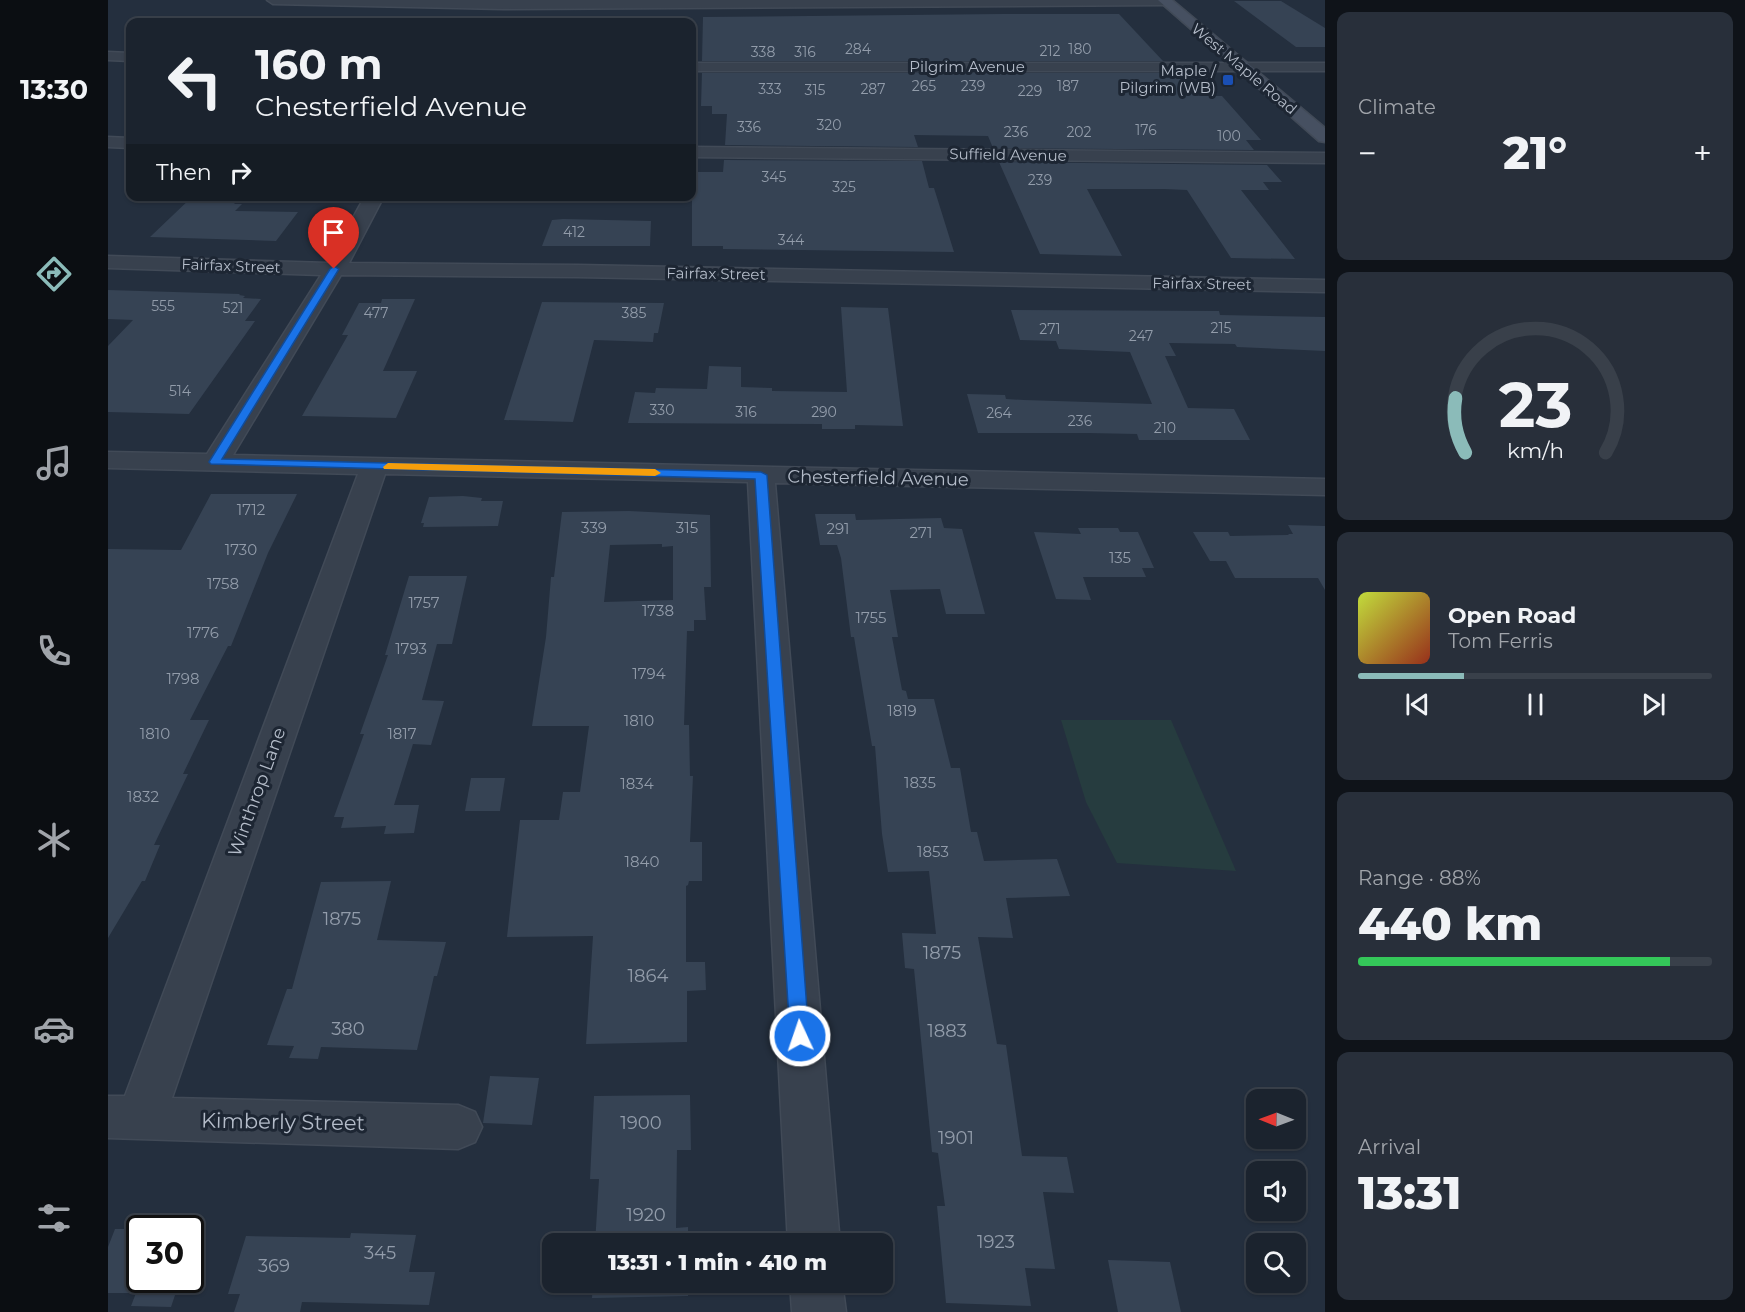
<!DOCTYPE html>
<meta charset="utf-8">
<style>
body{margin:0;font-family:Montserrat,sans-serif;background:#282f3a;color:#f1f3f6;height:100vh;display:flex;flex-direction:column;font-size:22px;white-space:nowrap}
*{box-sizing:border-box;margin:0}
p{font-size:20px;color:#a0a4aa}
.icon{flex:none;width:33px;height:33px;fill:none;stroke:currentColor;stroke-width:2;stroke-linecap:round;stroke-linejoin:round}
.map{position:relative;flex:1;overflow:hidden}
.sheet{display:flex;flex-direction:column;gap:12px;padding:12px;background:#0f1319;width:420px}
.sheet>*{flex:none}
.top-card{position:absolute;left:18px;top:18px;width:570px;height:183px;border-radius:12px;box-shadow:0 2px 4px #0004,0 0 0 2px #39404a;background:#1b232e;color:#f1f3f6;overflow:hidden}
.needle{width:39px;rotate:271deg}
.tools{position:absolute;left:1138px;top:1089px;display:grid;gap:12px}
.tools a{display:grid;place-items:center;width:60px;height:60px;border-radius:12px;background:#1b232e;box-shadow:0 2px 4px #0004,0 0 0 2px #39404a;font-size:30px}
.speed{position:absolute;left:18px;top:1215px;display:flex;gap:12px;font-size:30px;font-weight:700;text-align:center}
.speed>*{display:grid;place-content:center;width:78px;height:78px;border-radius:50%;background:#1b232e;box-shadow:0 2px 4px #0004,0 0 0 2px #39404a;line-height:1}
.speed .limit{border:3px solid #111;border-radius:9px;background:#fff;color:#111}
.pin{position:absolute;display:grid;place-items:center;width:51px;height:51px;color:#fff;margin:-62px -26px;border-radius:50% 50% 50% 0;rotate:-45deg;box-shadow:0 0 6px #0007}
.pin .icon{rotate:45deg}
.me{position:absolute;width:66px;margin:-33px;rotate:357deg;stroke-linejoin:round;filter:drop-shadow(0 0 4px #0008)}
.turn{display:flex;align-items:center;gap:21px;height:126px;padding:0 30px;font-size:27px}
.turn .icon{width:78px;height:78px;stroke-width:2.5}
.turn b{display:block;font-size:42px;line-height:51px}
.then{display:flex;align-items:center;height:57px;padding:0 30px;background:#0003;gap:12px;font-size:22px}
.big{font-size:45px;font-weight:800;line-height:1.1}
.sheet .tile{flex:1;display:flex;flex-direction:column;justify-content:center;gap:9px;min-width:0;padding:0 21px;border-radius:12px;background:#282f3a}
.sheet .dial{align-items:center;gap:0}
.dial svg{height:156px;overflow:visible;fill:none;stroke:#39404a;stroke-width:7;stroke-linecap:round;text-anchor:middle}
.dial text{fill:#f1f3f6;stroke:none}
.song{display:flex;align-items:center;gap:18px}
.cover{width:72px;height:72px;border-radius:9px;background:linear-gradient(135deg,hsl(70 70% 55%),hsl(10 70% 35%))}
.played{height:6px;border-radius:3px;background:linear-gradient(90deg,#8bbbb9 30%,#39404a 30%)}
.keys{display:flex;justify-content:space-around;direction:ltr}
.heat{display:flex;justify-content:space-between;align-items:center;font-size:33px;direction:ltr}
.charge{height:9px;border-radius:4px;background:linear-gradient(90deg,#34c759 88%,#39404a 0)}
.trip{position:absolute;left:434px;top:1233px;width:351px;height:60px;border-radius:12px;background:#1b232e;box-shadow:0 2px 4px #0004,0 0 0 2px #39404a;font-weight:800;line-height:60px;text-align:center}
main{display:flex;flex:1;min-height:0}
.menu{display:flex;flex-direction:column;width:108px;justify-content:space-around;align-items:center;background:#0b0e12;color:#a0a4aa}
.menu .icon{width:42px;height:42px}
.menu .active{color:#8bbbb9}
.menu b{font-size:27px;color:#f1f3f6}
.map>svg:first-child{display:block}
.green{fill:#263c3f}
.building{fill:#364354;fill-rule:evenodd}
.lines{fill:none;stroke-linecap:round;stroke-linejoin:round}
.street-casing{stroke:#414a57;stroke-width:3}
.secondary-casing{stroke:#414a57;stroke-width:3}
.street{fill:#38414e;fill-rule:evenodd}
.secondary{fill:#465061;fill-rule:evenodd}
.route{fill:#1a73e8;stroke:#114b97;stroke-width:1.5}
.slow{fill:#f59e0b}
.transit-dot{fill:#1a4fb4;stroke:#1d2633;stroke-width:2}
.labels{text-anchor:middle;stroke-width:6;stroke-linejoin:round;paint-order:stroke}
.far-number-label{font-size:14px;fill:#929caa}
.far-street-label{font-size:15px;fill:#b4bcc9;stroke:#1d2633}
.far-poi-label{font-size:15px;fill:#b4bcc9;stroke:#1d2633;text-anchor:end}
.number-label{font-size:15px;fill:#929caa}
.street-label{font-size:18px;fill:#b4bcc9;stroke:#1d2633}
.near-number-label{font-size:18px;fill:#929caa}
.near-street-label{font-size:21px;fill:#b4bcc9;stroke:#1d2633}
</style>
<main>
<nav class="menu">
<b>13:30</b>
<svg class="icon active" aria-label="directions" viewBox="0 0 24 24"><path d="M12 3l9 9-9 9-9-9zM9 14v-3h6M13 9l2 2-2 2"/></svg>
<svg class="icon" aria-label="music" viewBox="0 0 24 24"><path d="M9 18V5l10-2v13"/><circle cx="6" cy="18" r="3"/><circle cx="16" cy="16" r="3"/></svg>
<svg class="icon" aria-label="phone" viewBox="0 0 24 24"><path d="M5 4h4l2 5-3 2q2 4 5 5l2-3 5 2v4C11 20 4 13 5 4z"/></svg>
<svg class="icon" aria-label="climate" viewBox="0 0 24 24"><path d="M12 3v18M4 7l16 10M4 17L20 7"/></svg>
<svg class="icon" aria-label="car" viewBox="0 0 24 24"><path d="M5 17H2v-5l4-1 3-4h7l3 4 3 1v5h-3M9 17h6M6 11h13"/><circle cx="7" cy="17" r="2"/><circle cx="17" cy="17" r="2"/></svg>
<svg class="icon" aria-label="filters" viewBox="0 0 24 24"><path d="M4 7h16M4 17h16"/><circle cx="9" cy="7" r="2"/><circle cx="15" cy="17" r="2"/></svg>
</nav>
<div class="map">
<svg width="1217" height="1312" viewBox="0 0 1217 1312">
<rect width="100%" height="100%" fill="#242f3e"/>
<path class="green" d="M953 720H1063L1128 871 1009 863 978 802Z"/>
<g class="building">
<path d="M1126 1H1173L1217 28V47H1188Z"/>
<path d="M894 14H1011L1055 61H594L595 17Z"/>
<path d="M594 73H1067L1089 96H1114L1153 140H1138L1146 150 885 148 880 136 806 135 810 147 617 145 619 114H604V106H593Z"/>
<path d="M616 160 814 161 821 188H826L846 252 615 249V246H584V172H615Z"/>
<path d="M891 162 1159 165 1174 182H1155L1161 190H1133L1187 259 1123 258 1079 190 1056 189H979L1014 256 932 254Z"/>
<path d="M85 196H134L126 204H134L127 211 190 212 168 241 42 237Z"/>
<path d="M455 219 543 221 542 246H434L444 220Z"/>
<path d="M0 290 132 294 131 295 137 296 135 298 153 299 137 321H147L81 414 0 412V346L25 320 0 319Z"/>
<path d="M274 299H307L275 371H309L288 418 194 416 240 335H234L251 303H273Z"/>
<path d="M434 302 556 303 550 333H546L545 342 486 340 465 422 396 420Z"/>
<path d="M733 307 780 308 795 426 747 425V429H714V424L520 423 527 392 547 393 548 388 599 389 601 366 633 367V387L664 388V391L739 392Z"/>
<path d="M903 310 1111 311 1112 315 1217 317V351L1129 347 1127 344 1061 343 1068 356H1057L1080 408 1126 409 1142 440H1031L1029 434 980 433H870L859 394 897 395 898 399 916 400 1044 404 1022 352 951 349 948 341 912 340Z"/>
<path d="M103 494H189L160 553 123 646H120L82 720H101L75 774H80L46 845H52L37 881H34L0 938V549L73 550Z"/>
<path d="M355 496 374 498 373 501H395L390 526 315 527 316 523H313L321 497Z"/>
<path d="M521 511 602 515 603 587H596L598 620H586V631H579L576 725H581L582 776H585L582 842H594V881H581L580 885 578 886V962H597L598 990 579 991V1042L478 1044 485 936 399 937 412 820H451L455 792H472L481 726H424L438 637 443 577H446L454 512ZM554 544V547L565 546V600L496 602 502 545Z"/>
<path d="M707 514H747L748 520 833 518 836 528 854 529 877 614H838L832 589 782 590 790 637H784L794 690 798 691 800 699H826L843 768H852L863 832H869L876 861 949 859 962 896 898 898 905 938 870 937 889 1044 898 1045 914 1156 959 1157 966 1193 935 1192 947 1269 917 1268 923 1306 838 1303 829 1206H837L830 1153 824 1152 806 969 797 968 794 933 828 934 821 871 780 872 774 834 767 746H764L746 637H743L733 558 729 545H712Z"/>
<path d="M1180 525 1217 526V590L1210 578H1127L1118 561H1102L1085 532H1120L1122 536 1181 535 1180 534H1185Z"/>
<path d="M970 528H1010L1012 532H1030L1046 568H1034L1038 577H975L983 600 948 599 926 532 973 534Z"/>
<path d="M301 576H359L344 644H329L314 700 336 701 323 745 305 744 286 805H311L306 833 276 834 278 826 233 828 236 817H226L256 734H252L280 655H277Z"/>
<path d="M363 778H397L392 811H357Z"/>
<path d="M283 881 269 940 338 942 329 976H326L309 1050 213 1047 210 1059 181 1058 186 1046 159 1045 179 989H184L213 882Z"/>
<path d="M382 1076 431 1078 424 1125 375 1123Z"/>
<path d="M582 1095 583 1150H569L568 1228 580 1227V1244H487L491 1179H482L486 1096Z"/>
<path d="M7 1229H32V1286L34 1280H72L63 1307 23 1306 28 1293H0V1247Z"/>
<path d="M243 1233 308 1235 301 1272H327L321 1305 194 1302 192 1312H126L132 1294H120L138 1236 242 1238Z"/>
<path d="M1000 1260 1062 1262 1073 1312H1010Z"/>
<path d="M485 1282H580V1296L484 1298Z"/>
</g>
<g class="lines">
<defs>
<g id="street">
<path d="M159 0H1063V1L1057 5 395 9 165 4Z"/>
<path d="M0 52 22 53V61L0 60Z"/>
<rect x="584" y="63" width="633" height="8"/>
<path d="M0 137 22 138V148L0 147Z"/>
<path d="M584 147 1217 153V163L584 157Z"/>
<path d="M257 196H276L241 263 470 265 1217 280V292L470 277 233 275 125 455 1217 479V495L667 483 732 1244H680L640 482 277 474 64 1098 350 1105 367 1112 374 1127 367 1142 350 1149 0 1138V1096H17L250 474 0 468V452L99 454 213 275 0 268V256L220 263Z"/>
<path d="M682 1282H734L738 1312H684Z"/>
</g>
<path id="secondary" d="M1050 0H1064L1217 128V142L1211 141Z"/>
</defs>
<use href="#street" class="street-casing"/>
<use href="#secondary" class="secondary-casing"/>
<use href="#street" class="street"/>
<use href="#secondary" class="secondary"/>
</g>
<path class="route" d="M226 266 231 269 114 459 653 472 659 475 701 1036 698 1041 692 1044 685 1041 682 1036 647 479 103 464 101 462 222 269Z"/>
<path class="slow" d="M280 463 547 469 553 473 547 476 276 469 275 467Z"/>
<rect class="transit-dot" x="1114" y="74" width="12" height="12" rx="3"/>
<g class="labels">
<g class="far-number-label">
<text x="750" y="54">284</text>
<text x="972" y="54">180</text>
<text x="942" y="56">212</text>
<text x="655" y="57">338</text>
<text x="697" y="57">316</text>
<text x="816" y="91">265</text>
<text x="865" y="91">239</text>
<text x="960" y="91">187</text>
<text x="662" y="94">333</text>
<text x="765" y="94">287</text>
<text x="707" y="95">315</text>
<text x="922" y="96">229</text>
<text x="721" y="130">320</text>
<text x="641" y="132">336</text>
<text x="1038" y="135">176</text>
<text x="908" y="137">236</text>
<text x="971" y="137">202</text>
<text x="1121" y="141">100</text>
<text x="666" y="182">345</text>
<text x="932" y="185">239</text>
<text x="736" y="192">325</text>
<text x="466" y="237">412</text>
<text x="683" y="245">344</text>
<text x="55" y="311">555</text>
<text x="125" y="313">521</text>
<text x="268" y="318">477</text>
<text x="526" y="318">385</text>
<text x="1113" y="333">215</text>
<text x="942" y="334">271</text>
<text x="1033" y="341">247</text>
<text x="72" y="396">514</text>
<text x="554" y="415">330</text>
<text x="638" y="417">316</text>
<text x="716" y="417">290</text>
<text x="891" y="418">264</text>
<text x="972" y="426">236</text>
<text x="1057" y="433">210</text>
</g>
<g class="far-street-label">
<text x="859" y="72">Pilgrim Avenue</text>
<text transform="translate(1136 69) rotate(40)" y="5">West Maple Road</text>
<text transform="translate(900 155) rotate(1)" y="5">Suffield Avenue</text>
<text transform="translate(123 266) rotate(2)" y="5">Fairfax Street</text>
<text transform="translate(608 274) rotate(1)" y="5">Fairfax Street</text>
<text transform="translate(1094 284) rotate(1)" y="5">Fairfax Street</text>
</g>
<g class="far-poi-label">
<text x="1108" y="76">Maple /<tspan x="1108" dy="17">Pilgrim (WB)</tspan></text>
</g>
<g class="number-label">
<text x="143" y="515">1712</text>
<text x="486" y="533">339</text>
<text x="579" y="533">315</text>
<text x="730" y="534">291</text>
<text x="813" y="538">271</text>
<text x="133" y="555">1730</text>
<text x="1012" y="563">135</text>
<text x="115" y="589">1758</text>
<text x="316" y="608">1757</text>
<text x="550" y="616">1738</text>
<text x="763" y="623">1755</text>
<text x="95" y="638">1776</text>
<text x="303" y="654">1793</text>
<text x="541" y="679">1794</text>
<text x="75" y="684">1798</text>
<text x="794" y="716">1819</text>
<text x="531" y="726">1810</text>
<text x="47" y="739">1810</text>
<text x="294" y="739">1817</text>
<text x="812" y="788">1835</text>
<text x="529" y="789">1834</text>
<text x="35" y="802">1832</text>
<text x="825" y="857">1853</text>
<text x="534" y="867">1840</text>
</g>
<g class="street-label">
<text transform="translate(770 478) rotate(1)" y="6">Chesterfield Avenue</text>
<text transform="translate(149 792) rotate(-70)" y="6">Winthrop Lane</text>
</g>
<g class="near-number-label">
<text x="234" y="925">1875</text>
<text x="834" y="959">1875</text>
<text x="540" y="982">1864</text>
<text x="240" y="1035">380</text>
<text x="839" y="1037">1883</text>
<text x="533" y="1129">1900</text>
<text x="848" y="1144">1901</text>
<text x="538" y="1221">1920</text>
<text x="888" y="1248">1923</text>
<text x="272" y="1259">345</text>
<text x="166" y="1272">369</text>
</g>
<g class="near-street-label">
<text transform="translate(175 1122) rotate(1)" y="7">Kimberly Street</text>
</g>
</g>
</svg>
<div class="tools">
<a><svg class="needle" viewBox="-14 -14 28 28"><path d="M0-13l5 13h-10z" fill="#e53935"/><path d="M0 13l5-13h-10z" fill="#a0a4aa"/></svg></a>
<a><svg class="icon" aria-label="sound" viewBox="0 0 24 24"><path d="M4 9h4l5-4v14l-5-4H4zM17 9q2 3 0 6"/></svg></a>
<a><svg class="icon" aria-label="search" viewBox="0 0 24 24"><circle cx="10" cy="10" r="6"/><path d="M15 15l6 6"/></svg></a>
</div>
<div class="speed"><div class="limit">30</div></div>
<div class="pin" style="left:226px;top:269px;background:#d93025"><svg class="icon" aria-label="arrive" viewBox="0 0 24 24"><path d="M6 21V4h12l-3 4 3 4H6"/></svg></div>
<svg class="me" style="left:692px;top:1036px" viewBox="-20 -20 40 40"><circle r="17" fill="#1a73e8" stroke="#fff" stroke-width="3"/><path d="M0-11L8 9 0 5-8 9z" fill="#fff"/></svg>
<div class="trip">13:31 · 1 min · 410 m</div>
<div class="top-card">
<div class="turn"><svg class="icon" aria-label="left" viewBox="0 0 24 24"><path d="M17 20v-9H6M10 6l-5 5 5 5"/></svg><div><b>160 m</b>Chesterfield Avenue</div></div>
<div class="then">Then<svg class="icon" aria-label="right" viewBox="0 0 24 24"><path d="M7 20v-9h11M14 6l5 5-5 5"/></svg></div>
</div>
</div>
<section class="sheet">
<div class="tile"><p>Climate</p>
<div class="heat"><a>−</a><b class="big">21°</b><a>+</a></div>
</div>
<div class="tile dial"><svg viewBox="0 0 100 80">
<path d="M14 69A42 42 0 1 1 86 69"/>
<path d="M14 69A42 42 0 0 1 9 41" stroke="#8bbbb9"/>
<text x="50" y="56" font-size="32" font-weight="700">23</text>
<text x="50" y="72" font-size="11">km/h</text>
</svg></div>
<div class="tile">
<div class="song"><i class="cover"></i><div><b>Open Road</b><p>Tom Ferris</p></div></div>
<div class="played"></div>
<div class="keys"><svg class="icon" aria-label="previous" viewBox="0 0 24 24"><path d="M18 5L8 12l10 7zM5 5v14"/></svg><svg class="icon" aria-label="pause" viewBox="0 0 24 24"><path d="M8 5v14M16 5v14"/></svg><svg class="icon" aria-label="next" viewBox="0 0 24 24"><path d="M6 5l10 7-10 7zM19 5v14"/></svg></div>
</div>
<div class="tile"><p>Range · 88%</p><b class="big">440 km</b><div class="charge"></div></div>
<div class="tile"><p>Arrival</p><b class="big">13:31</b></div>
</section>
</main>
